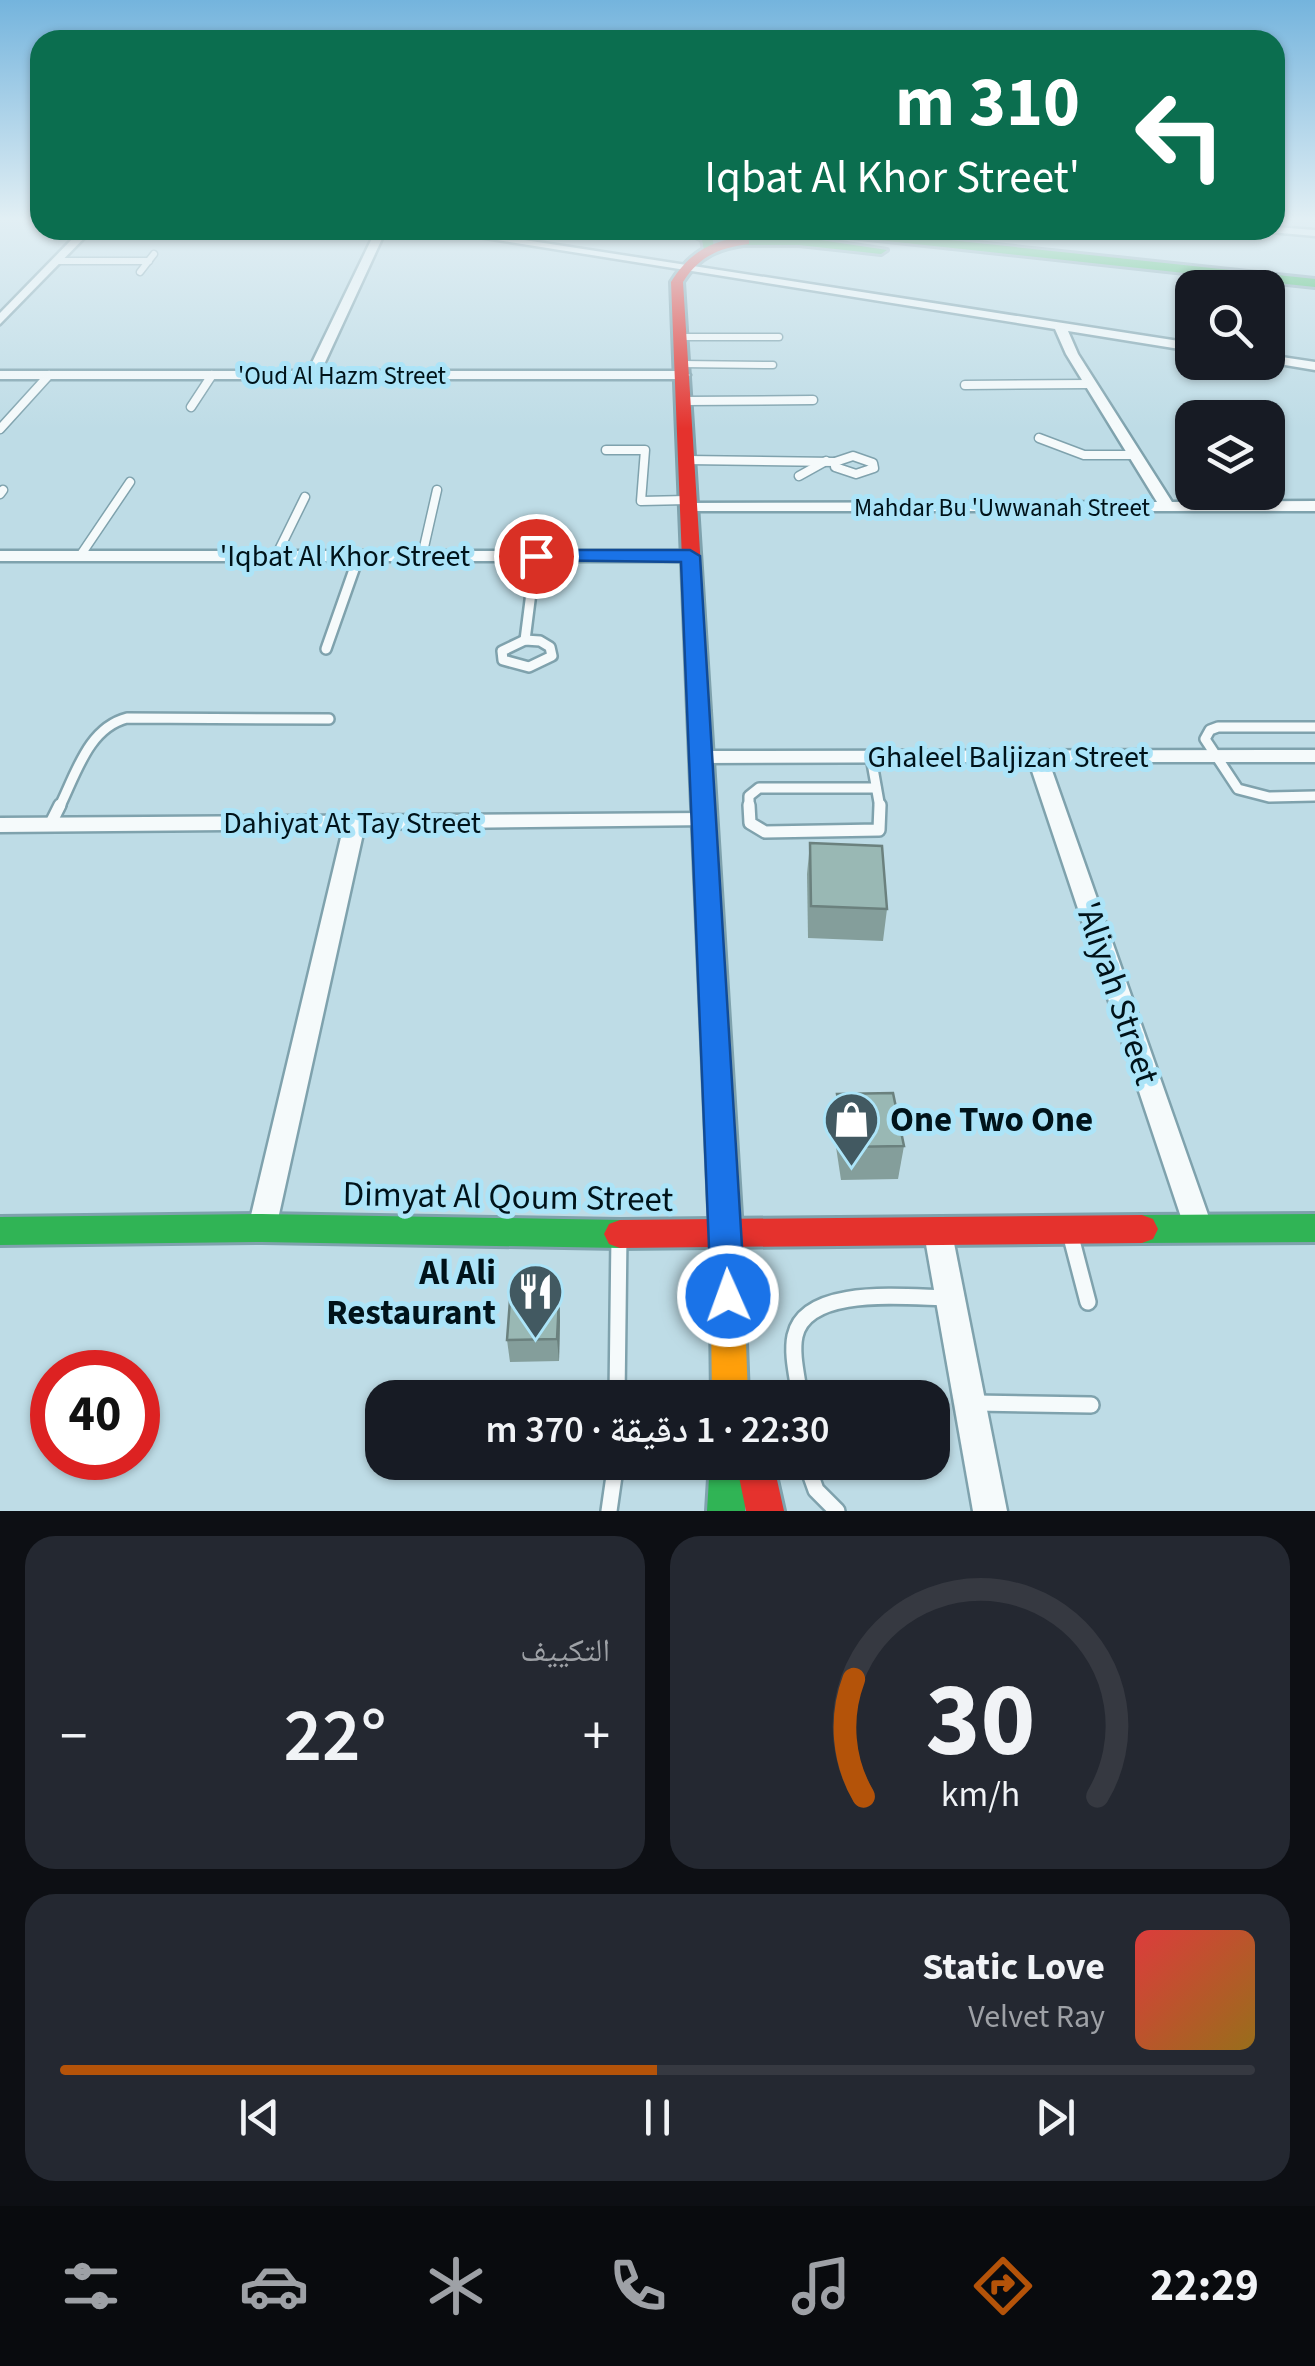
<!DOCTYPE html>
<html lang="ar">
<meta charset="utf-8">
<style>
body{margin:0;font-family:"Source Sans 3","Noto Naskh Arabic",sans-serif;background:#242831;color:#f1f3f6;direction:rtl;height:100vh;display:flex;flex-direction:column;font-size:38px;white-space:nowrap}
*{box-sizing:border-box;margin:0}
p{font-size:32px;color:#9ea1a6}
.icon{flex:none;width:55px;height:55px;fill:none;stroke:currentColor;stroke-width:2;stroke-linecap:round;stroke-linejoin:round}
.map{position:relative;height:1511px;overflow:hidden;direction:ltr}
.details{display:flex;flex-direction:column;gap:25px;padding:25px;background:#0d0f14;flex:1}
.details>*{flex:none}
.hud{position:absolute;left:30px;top:30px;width:1255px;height:210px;border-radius:30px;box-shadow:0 2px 8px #0004;direction:rtl;background:#0b6e4f;color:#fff;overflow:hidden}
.controls{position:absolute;left:1175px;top:270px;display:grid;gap:20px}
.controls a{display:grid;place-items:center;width:110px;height:110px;border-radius:20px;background:#171b24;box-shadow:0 2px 8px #0004;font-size:50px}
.speed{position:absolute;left:30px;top:1350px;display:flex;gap:20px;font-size:50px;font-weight:700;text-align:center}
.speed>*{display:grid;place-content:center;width:130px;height:130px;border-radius:50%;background:#171b24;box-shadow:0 2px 8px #0004;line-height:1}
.speed .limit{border:15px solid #d22;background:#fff;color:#111}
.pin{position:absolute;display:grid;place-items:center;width:85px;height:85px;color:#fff;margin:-42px;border:5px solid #fff;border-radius:50%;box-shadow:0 2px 10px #0007}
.me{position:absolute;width:110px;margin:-55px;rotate:358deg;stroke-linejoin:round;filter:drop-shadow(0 0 8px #0008)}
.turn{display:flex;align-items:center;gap:35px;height:210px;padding:0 40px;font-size:45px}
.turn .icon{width:130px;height:130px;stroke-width:2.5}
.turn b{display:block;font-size:70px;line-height:85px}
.big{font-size:75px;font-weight:600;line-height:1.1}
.details .card{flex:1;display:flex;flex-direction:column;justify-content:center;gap:15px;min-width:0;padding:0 35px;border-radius:30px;background:#242831}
.details .dial{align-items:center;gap:0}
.dial svg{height:260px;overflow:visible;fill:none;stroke:#363941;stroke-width:7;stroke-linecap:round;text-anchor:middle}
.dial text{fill:#f1f3f6;stroke:none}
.song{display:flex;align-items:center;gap:30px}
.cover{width:120px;height:120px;border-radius:15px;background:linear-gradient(135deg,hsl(0 70% 55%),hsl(40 70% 35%))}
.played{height:10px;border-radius:5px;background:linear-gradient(90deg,#b45309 50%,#363941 50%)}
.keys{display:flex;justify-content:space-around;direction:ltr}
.heat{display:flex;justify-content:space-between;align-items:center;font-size:55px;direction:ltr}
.details .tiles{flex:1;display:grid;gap:25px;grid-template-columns:1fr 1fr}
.card:last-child{grid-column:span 2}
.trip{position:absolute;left:365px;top:1380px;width:585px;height:100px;border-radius:30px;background:#171b24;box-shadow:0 2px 8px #0004;font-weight:600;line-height:100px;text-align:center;direction:rtl}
.tabs{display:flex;height:160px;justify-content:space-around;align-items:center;background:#090b0e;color:#9ea1a6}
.tabs .icon{width:70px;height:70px}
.tabs .selected{color:#b45309}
.tabs b{font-size:45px;color:#f1f3f6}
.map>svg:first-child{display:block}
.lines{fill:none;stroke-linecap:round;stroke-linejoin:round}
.lane-far4-casing{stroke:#7fa2ad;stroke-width:9}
.lane-far3-casing{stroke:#7fa2ad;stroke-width:11}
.lane-far2-casing{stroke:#7fa2ad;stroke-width:14}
.lane-far1-casing{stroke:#7fa2ad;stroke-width:16}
.lane-casing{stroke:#7fa2ad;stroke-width:20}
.street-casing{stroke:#7fa2ad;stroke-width:5}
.fast-casing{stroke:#7fa2ad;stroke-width:6}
.slow-casing{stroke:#7fa2ad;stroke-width:6}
.jam-casing{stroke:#7fa2ad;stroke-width:6}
.lane-far4{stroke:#f5fafb;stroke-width:6}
.lane-far3{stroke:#f5fafb;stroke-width:8}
.lane-far2{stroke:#f5fafb;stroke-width:9}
.lane-far1{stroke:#f5fafb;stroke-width:11}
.lane{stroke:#f5fafb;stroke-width:15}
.street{fill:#f5fafb;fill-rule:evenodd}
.fast{fill:#30b455;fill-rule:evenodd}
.slow{fill:#ff9f0a;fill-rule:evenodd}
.jam{fill:#e5322d;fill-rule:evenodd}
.wall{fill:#849e9b}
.shaded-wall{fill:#6b817e}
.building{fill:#99b8b4;stroke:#6b817e;stroke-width:2.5}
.route{fill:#1a73e8;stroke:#114b97;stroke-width:2.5}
.labels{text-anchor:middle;stroke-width:10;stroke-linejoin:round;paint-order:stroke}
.far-street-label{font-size:25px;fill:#00131a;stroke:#ace4f8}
.street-label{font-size:30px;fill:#00131a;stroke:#ace4f8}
.near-street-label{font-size:35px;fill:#00131a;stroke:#ace4f8}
.near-poi-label{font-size:35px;font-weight:bold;fill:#00131a;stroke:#ace4f8;text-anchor:start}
</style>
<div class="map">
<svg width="1315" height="1511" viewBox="0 0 1315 1511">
<rect width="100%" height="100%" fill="#bedce6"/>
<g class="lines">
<defs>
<g id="lane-far4">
<path d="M56 261H149"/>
<path d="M140 272 154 254"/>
<path d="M681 337H779"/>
<path d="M682 364 773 365"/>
</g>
<g id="lane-far3">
<path d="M965 385 1090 384"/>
<path d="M685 401 813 400"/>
<path d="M191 407 212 375"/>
<path d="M0 429 49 375"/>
<path d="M1039 438 1084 455H1134"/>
<path d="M606 450H645L641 501 687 500"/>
<path d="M853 456 873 463 874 468 856 474 835 467V462Z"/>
<path d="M687 460 835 462"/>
<path d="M799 476 826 461"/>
<path d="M0 494 3 490"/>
<path d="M80 556 130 482"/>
<path d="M276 556 305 497"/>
<path d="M422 556 437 490"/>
<path d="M356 563 359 556"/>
<path d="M535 563 536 556"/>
</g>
<g id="lane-far2">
<path d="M525 640 540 641 550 647 552 656 529 667 503 660 502 651Z"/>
<path d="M525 640 535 561"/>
<path d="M326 649 357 561"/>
<path d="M1315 727H1218L1210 730 1205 739 1238 789 1269 797 1315 796"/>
<path d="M871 757 880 808"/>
<path d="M59 808C76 774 88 728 127 718L329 719"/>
<path d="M749 808V796L759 788H876"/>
</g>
<g id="lane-far1">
<path d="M749 805 750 823 765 832 879 830 880 805"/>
<path d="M50 825 60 805"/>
</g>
<g id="lane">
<path d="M1071 1237 1088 1302"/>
<path d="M617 1398 619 1235"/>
<path d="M800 1398C798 1379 791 1355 795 1336 806 1284 911 1298 950 1298"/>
<path d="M975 1403 1091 1405"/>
<path d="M806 1462 816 1490 837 1511"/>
<path d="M609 1511 616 1462"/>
</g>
<g id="street">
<path d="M1275 227 1315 230V236L1270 232 1269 230H1275Z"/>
<path d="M81 230H92L0 324V313Z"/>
<path d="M376 230H386L321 371H683L690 375 683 379H0V371H308Z"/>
<path d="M435 230H460L1192 343V351L1068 331 1078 354 1172 502 1315 501V511H684V505L689 503 1157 502 1066 354 1055 329Z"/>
<path d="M1268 355 1315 362V370L1267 362Z"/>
<path d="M0 551H690L698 556 690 561H0Z"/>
<path d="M1315 750V762H1049L1213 1229 1209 1238 1199 1241 1189 1238 1185 1229 1029 762 700 763 690 757 700 751Z"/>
<path d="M704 813 715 820 711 825 364 829 276 1228 272 1237 262 1240 252 1237 248 1228 343 829 0 832V818Z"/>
<path d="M938 1221 948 1224 952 1233 1007 1511H973L924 1233 928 1224Z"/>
</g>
<g id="fast">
<path d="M682 230H698L712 235 714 247 704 250 702 240Z"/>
<path d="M720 230H754L887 250 881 254 799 245H745L741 244V238L757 237Z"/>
<path d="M816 230H855L1315 279V287L822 234Z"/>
<path d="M262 1214 620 1220 631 1224 636 1234 631 1244 620 1248 262 1242 0 1245V1217Z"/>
<path d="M1315 1214V1242L1142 1243 1131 1239 1126 1229 1131 1219 1142 1215Z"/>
<path d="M710 1462H746L745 1511H707Z"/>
</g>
<path id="slow" d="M699 705 710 711 742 1232 748 1398H712L710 1232 688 711Z"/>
<g id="jam">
<path d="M745 237 749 238V244C720 248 700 255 683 282L710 711 699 717 688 711 671 282C689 253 711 240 745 237Z"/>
<path d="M1142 1215 1153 1219 1158 1229 1153 1239 1142 1243 620 1248 609 1244 604 1234 609 1224 620 1220Z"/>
<path d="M736 1462H773L784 1511H746Z"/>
</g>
</defs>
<use href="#lane-far4" class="lane-far4-casing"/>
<use href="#lane-far3" class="lane-far3-casing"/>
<use href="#lane-far2" class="lane-far2-casing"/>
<use href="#lane-far1" class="lane-far1-casing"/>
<use href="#lane" class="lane-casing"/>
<use href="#street" class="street-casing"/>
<use href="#fast" class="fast-casing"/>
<use href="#slow" class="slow-casing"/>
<use href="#jam" class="jam-casing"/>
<use href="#lane-far4" class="lane-far4"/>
<use href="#lane-far3" class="lane-far3"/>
<use href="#lane-far2" class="lane-far2"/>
<use href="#lane-far1" class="lane-far1"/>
<use href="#lane" class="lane"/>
<use href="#street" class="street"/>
<use href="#fast" class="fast"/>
<use href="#slow" class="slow"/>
<use href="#jam" class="jam"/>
</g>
<g class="wall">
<path d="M810 843 887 909 883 941 808 938 807 874Z"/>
<path d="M837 1094 904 1146 898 1179 841 1180 833 1127Z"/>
<path d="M559 1299 560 1320 559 1361 510 1362 507 1340Z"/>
</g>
<path class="shaded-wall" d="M559 1299 560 1320 559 1361 557 1339Z"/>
<g class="building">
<path d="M810 843 882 846 887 909 811 906Z"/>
<path d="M893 1093 904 1146 845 1147 837 1094Z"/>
<path d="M559 1299 557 1339 507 1340 510 1300Z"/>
</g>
<linearGradient id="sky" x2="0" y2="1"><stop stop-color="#74b4dd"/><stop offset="0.51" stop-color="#e2eff4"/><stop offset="1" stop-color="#e2eff4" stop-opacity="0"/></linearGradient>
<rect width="1315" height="429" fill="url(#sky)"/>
<path class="route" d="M536 550H690L700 556 745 1296 740 1307 728 1311 716 1307 711 1296 681 562 529 560V552Z"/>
<defs>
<symbol id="shop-pin" viewBox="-11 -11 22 30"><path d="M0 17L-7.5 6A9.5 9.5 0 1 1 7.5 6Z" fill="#425961" stroke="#ace4f8"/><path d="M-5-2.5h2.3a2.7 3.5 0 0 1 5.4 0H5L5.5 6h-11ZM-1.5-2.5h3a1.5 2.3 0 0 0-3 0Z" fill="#fff"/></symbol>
<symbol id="restaurant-pin" viewBox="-11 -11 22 30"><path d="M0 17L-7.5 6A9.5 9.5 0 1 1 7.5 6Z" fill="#425961" stroke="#ace4f8"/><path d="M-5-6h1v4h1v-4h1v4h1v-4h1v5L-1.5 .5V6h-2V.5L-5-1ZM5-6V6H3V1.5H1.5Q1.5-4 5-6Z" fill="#fff"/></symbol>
</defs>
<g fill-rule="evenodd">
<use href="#shop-pin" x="820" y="1088" width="63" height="86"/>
<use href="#restaurant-pin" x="504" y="1260" width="63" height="86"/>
</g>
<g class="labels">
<g class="far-street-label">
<text x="342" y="384">'Oud Al Hazm Street</text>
<text x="1002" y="516">Mahdar Bu 'Uwwanah Street</text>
</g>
<g class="street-label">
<text x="345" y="566">'Iqbat Al Khor Street</text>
<text x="1008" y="767">Ghaleel Baljizan Street</text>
<text x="352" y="833">Dahiyat At Tay Street</text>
</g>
<g class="near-street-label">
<text transform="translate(1118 993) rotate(71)" y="12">'Aliyah Street</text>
<text transform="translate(508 1196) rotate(1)" y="12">Dimyat Al Qoum Street</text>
</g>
<g class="near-poi-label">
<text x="890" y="1131">One Two One</text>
<text x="496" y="1284" text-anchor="end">Al Ali<tspan x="496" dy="40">Restaurant</tspan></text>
</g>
</g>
</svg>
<div class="controls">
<a><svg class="icon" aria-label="search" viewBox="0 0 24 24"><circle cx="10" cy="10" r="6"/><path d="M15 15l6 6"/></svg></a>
<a><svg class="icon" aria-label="layers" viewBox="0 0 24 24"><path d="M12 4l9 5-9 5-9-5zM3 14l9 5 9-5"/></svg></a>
</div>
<div class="speed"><div class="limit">40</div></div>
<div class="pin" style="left:536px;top:556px;background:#d93025"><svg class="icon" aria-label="arrive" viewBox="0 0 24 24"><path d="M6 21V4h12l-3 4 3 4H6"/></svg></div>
<svg class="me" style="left:728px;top:1296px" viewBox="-20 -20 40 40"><circle r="17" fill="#1a73e8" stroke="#fff" stroke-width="3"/><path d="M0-11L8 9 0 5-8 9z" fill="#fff"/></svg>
<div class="trip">22:30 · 1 دقيقة · 370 m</div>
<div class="hud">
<div class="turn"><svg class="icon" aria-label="left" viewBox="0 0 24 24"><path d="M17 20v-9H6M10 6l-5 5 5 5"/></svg><div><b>310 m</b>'Iqbat Al Khor Street</div></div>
</div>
</div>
<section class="details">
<div class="tiles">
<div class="card dial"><svg viewBox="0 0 100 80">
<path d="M14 69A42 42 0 1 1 86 69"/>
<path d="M14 69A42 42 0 0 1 11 33" stroke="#b45309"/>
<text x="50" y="56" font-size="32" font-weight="700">30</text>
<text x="50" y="72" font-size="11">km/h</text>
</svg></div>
<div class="card"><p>التكييف</p>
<div class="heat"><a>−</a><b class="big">22°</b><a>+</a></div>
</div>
<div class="card">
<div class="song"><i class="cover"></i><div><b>Static Love</b><p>Velvet Ray</p></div></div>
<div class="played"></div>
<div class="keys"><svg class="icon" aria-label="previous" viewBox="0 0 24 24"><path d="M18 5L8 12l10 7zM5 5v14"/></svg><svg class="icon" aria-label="pause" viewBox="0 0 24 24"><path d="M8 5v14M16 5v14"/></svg><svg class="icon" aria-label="next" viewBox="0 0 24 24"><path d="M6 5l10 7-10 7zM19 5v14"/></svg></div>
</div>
</div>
</section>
<nav class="tabs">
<b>22:29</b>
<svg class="icon selected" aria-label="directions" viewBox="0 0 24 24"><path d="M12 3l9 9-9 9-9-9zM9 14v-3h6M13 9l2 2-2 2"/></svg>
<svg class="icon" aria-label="music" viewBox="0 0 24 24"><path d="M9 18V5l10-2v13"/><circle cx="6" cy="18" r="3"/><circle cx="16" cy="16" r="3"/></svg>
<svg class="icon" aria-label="phone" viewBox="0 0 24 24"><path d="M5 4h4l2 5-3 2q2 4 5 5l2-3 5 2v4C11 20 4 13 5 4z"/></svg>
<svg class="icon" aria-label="climate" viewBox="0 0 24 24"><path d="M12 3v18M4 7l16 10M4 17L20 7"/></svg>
<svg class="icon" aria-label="car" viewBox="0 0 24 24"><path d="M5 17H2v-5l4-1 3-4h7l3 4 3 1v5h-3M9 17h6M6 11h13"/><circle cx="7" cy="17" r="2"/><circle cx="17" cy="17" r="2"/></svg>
<svg class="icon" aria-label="filters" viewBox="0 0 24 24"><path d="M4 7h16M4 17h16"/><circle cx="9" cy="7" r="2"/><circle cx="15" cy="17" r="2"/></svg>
</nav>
